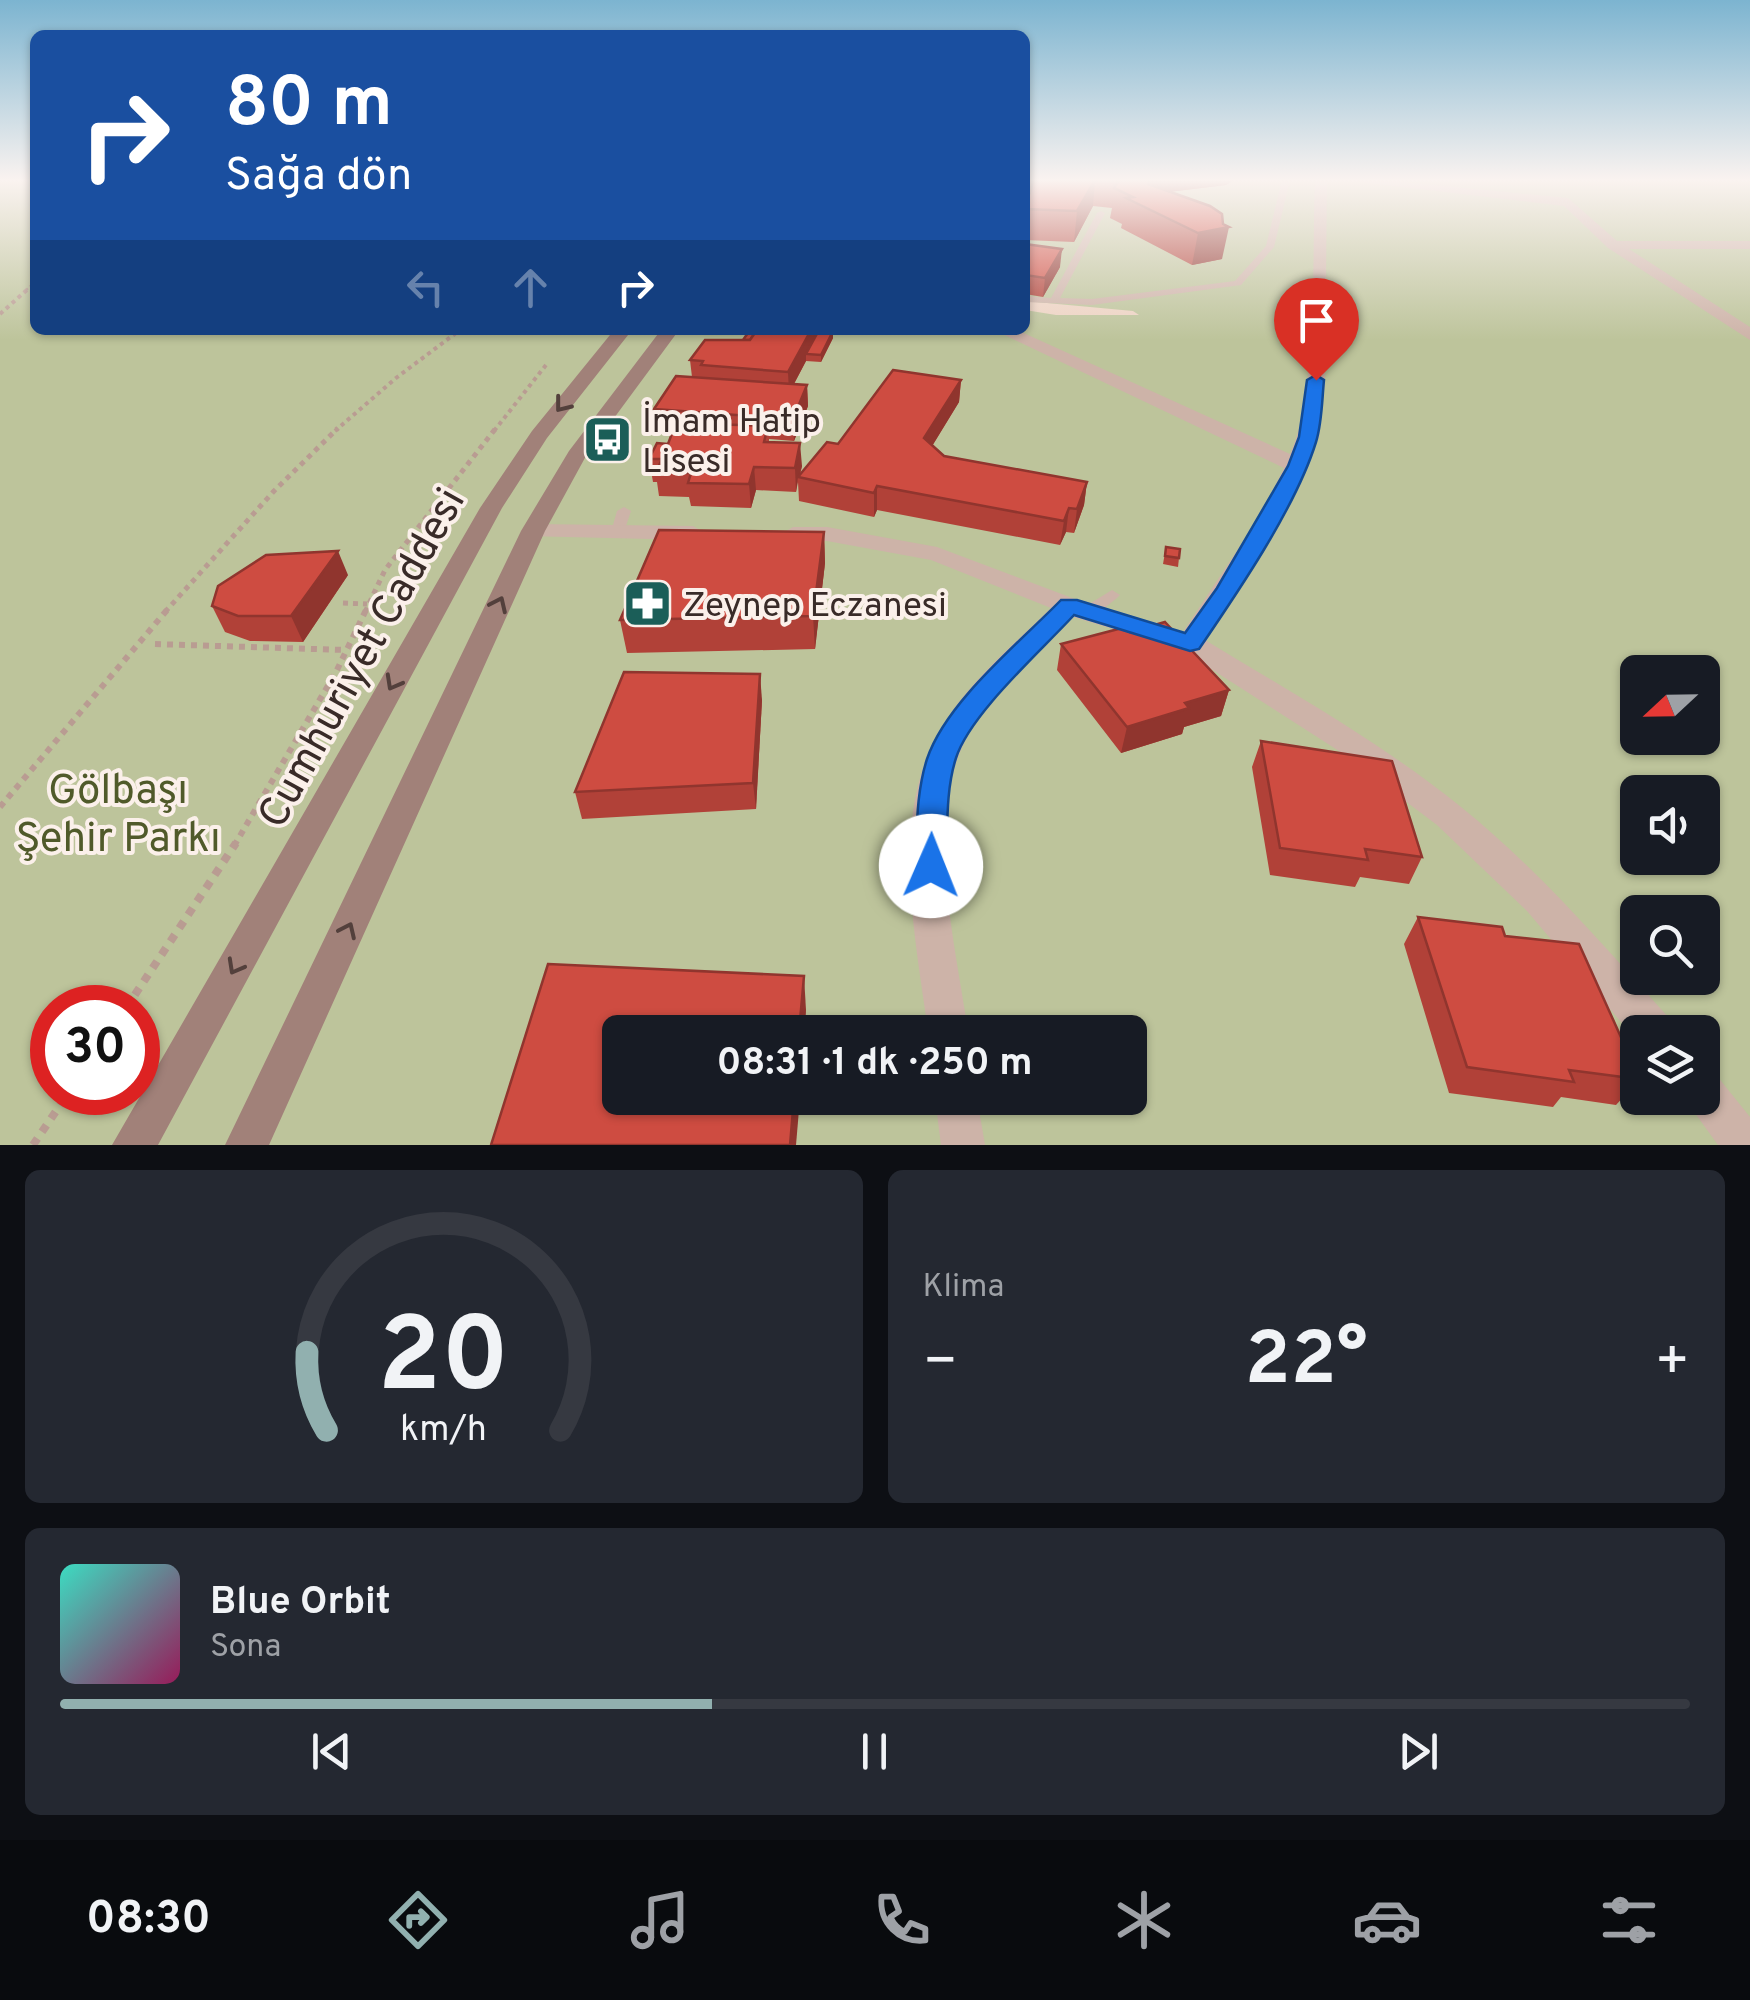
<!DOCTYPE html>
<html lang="tr">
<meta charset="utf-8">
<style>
body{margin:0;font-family:Overpass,sans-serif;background:#242831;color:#f1f3f6;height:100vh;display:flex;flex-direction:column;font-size:38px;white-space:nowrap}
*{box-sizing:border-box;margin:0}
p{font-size:32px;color:#9ea1a6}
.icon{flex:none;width:55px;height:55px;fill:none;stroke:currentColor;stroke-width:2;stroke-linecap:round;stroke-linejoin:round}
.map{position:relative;height:1145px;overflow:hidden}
.sheet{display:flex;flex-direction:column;gap:25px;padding:25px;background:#0d0f14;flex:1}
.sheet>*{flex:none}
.guide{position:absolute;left:30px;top:30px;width:1000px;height:305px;border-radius:15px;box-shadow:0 2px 8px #0004;background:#1a4fa0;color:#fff;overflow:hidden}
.needle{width:65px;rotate:248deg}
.buttons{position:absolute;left:1620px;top:655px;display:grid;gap:20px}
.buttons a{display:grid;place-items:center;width:100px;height:100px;border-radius:15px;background:#171b24;box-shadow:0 2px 8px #0004;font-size:50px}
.speed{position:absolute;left:30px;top:985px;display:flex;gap:20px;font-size:50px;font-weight:700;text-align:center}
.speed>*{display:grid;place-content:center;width:130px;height:130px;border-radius:50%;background:#171b24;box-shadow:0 2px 8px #0004;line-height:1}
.speed .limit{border:15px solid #d22;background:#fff;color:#111}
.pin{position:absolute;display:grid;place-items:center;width:85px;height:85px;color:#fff;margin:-102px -42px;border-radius:50% 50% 50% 0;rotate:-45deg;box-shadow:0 0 10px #0007}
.pin .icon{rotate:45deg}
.me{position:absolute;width:110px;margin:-55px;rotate:1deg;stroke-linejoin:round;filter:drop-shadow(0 0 8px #0008)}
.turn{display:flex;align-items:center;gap:35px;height:210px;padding:0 30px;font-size:45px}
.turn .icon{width:130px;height:130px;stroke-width:2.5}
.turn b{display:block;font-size:70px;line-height:85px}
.lanes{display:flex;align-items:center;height:95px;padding:0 30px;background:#0003;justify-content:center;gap:50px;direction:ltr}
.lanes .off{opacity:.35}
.big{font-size:75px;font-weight:700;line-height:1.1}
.sheet .tile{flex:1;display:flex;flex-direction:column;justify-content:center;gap:15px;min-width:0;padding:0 35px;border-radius:15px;background:#242831}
.sheet .dial{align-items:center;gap:0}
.dial svg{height:260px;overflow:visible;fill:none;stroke:#363941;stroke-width:7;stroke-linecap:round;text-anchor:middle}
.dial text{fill:#f1f3f6;stroke:none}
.song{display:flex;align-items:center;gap:30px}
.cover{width:120px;height:120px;border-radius:15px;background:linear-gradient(135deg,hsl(170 70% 55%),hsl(330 70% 35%))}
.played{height:10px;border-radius:5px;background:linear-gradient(90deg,#91b0af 40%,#363941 40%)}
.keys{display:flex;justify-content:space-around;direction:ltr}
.heat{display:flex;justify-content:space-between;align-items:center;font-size:55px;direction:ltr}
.sheet .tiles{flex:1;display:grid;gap:25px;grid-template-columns:1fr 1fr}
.tile:last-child{grid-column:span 2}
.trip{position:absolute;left:602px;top:1015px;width:545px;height:100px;border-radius:15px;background:#171b24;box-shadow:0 2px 8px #0004;font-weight:700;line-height:100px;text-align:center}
.tabs{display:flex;height:160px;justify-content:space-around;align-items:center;background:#090b0e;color:#9ea1a6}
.tabs .icon{width:70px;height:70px}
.tabs .selected{color:#91b0af}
.tabs b{font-size:45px;color:#f1f3f6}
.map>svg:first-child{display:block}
.green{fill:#bdc49b;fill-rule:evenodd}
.plaza{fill:#edd3c3}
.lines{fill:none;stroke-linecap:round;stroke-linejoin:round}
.path-far4{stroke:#b99c92;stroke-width:2.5;stroke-dasharray:2.5 2.5;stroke-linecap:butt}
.path-far3{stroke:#b99c92;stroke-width:4;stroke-dasharray:4 4;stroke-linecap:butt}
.path-far2{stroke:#b99c92;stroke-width:5;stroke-dasharray:5 5;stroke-linecap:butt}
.path-far1{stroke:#b99c92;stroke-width:6;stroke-dasharray:6 6;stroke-linecap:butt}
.path{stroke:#b99c92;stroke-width:8;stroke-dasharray:8 8;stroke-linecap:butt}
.lane{fill:#cdb3a8;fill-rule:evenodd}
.street{fill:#cdb3a8;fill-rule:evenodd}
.secondary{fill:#a18179;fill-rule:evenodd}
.wall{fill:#b14138}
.shaded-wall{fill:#90352e}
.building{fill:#ce4c41;stroke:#90352e;stroke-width:2.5}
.oneway{stroke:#53403c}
.route{fill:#1a73e8;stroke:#114b97;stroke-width:2.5}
.labels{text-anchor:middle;stroke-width:8;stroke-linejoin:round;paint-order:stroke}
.poi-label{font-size:35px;fill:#392b28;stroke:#fbf0ea;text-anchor:start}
.near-street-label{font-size:42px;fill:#392b28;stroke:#fbf0ea}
.near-park-label{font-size:42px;fill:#505a2a;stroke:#fbf0ea}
</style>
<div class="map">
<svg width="1750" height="1145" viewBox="0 0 1750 1145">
<rect width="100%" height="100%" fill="#f4e5dd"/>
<path class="green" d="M0 180H35V330H1025V180H1750V1145H0ZM1638 672H1702V738H1638ZM1638 792H1702V858H1638ZM1638 912H1702V978H1638ZM52 1008H138V1092H52ZM620 1032H1130V1098H620ZM1638 1032H1702V1098H1638Z"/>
<path class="plaza" d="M1025 301 1133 311 1139 315H1056L1025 310Z"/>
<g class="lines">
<path class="path-far4" d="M26 290 35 282"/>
<g class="path-far3">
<path d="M0 314 29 288"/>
<path d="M335 431 396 378 460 330"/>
<path d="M494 431 546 365"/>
</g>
<g class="path-far2">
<path d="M343 603 367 604"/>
<path d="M165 612 274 491 338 428"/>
<path d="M365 612 385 570 496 428"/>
</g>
<g class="path-far1">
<path d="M155 644 346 650"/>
<path d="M0 807 167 610"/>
<path d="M234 846 336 672 366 610"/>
</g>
<g class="path">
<path d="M126 1008 236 843"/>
<path d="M33 1145 69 1092"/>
</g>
<g class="lane">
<path d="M1282 180H1290L1274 247 1241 285 1092 305 1025 302V296L1051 298 1097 213 1101 211 1105 213 1060 298 1092 299 1235 281 1266 246Z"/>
<path d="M624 507 631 511 623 535H613L611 532 617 511Z"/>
<path d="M1112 590 1120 595 1117 598 1093 617H1081L1079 613 1081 609Z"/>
</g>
<g class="street">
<path d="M1315 180H1327L1325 381 1319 437 1284 516 1205 640C1292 693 1382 743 1461 807 1538 869 1603 945 1669 1018L1675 1032H1638V1042L1527 911 1437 825 1339 751 1180 649 1073 617C1036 654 991 690 967 737 923 819 956 945 968 1032H928C916 939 889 819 939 732 967 683 1011 647 1051 608L931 560 827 541H793L781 534 793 527H827L937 547 1096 607 1183 632 1260 516 1284 468 994 330H1017L1290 454C1318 397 1312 249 1315 180Z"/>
<path d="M1342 180H1383L1568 198 1617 241H1750V249H1629L1750 327V340L1608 248 1564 206Z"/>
<path d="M533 524 693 526 705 533 693 540 525 536 521 531 525 526Z"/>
<path d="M1702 1070 1717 1076 1750 1117V1145H1718L1684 1098H1702Z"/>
<path d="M935 1098H977L985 1145H941Z"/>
</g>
<g class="secondary">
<path d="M614 330H632L547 438 502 508 158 1145H112L480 508 532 431Z"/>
<path d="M661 330H679L586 456 545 531 269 1145H225L521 531 569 451Z"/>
</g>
</g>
<g class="wall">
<path d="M1026 180H1234L1226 185 1169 192 1222 259 1192 265 1121 228 1122 224 1110 218 1112 208 1093 206 1074 242 1025 240V181H1028Z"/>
<path d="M1025 244 1060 267 1043 297 1025 294Z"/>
<path d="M833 331V338L821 362 806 361 794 384 807 385 808 406 794 441 769 439V442L802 466 800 475 838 444 961 380 959 402 932 446 944 456 1087 482 1084 505 1074 533 1066 532 1060 545 877 510 874 517 799 501 798 482 796 492 756 490 751 508 691 506 689 497 659 496 657 482H653L649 459 668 444 672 433 658 432 654 409 692 377 690 360 743 340Z"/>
<path d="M824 532 825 563 815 649 627 653 620 620Z"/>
<path d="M1166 547 1179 558 1178 567 1163 564Z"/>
<path d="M348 575 303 642 250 641 225 632 212 606Z"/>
<path d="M1130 632 1229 690 1221 716 1184 727 1182 734 1121 753 1057 670 1061 644Z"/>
<path d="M762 700 756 809 582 819 575 792Z"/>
<path d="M1261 741 1422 857 1409 884 1360 877 1355 887 1270 875 1252 767Z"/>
<path d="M1418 917 1505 936 1638 1075V1081L1616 1105 1561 1097 1553 1107 1449 1093 1404 944Z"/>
</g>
<g class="shaded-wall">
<path d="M1095 180 1093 206 1074 242 1077 211Z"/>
<path d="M1150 180H1234L1226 185 1151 194 1148 184Z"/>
<path d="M1229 227 1222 259 1192 265 1198 233Z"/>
<path d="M1062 249 1060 267 1043 297 1045 278Z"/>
<path d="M811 330H823L806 354V361L789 393 788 372Z"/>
<path d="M833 331V338L821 362V355Z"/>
<path d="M961 380 959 402 923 461 924 438Z"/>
<path d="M807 385 808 406 794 441 793 419Z"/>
<path d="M800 443 802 466 799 477H798L796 492 795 468Z"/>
<path d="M754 467 756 490 751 508 749 484Z"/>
<path d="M1087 482 1084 505 1074 533 1077 509Z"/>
<path d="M877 486V510L874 517V493Z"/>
<path d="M1069 508 1066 532 1060 545 1064 521Z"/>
<path d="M824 532 825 563 815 649 813 616Z"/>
<path d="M338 551 348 575 303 642 291 616Z"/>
<path d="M760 674 762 700 756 809 753 783Z"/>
<path d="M1229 690 1221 716 1184 727 1182 734 1121 753 1127 727 1185 703Z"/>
<path d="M804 976 806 1010 805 1032H799Z"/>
<path d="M794 1098H800L796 1145H790Z"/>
</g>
<g class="building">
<path d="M1033 180H1095L1077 211 1025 209V193H1030Z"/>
<path d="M1119 180H1150L1148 184 1210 206 1222 214 1223 224 1229 227 1198 233 1126 198 1133 197 1114 188Z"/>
<path d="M1025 181 1028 182 1031 187 1030 190 1025 189Z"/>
<path d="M1025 244 1062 249 1045 278 1025 275Z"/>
<path d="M750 330H757L750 340H743Z"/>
<path d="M757 330H811L788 372 701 365 703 361 690 360 705 340H750Z"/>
<path d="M819 330 833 331 821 355 806 354Z"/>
<path d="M893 370 961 380 924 438 944 456 1087 482 1077 509 1069 508 1064 521 877 486 874 493 798 477 827 442 838 444Z"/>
<path d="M676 376 807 385 793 419 654 409Z"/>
<path d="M676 423 768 426 764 442 800 443 795 468 754 467 749 484 688 483 691 473 656 472 662 459H649L657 443 668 444Z"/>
<path d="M659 530 824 532 813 616 620 620Z"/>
<path d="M1166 547 1180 549 1179 558 1165 556Z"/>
<path d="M338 551 291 616H238L212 606 218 586 266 555Z"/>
<path d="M1165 622 1229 690 1185 703 1189 708 1127 727 1061 644 1126 627 1130 632Z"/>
<path d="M624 672 760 674 753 783 575 792Z"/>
<path d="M1261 741 1392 761 1422 857 1365 849 1368 860 1280 848Z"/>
<path d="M1418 917 1502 927 1505 936 1579 944 1638 1075V1079L1569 1070 1574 1082 1467 1067Z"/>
<path d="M548 964 804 976 799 1032H620V1098H794L790 1145H491Z"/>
</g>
<defs><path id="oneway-chevron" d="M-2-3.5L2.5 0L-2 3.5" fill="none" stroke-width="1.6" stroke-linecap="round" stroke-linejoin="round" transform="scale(2.5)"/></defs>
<g class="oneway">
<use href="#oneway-chevron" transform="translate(562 405) rotate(128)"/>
<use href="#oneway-chevron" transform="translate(499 604) rotate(-65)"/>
<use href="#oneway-chevron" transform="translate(393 683) rotate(119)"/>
<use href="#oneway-chevron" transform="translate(348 930) rotate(-65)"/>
<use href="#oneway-chevron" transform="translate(235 967) rotate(119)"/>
</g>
<linearGradient id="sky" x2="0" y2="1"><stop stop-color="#7cb4d0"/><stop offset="0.53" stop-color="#faf3f0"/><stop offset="1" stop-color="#faf3f0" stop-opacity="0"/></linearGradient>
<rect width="1750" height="340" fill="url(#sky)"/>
<path class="route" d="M1316 375 1324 380C1322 400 1322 423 1316 442 1296 507 1238 592 1199 649L1190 651 1074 615C1041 651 970 714 956 758 945 792 948 831 946 866L942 875 931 879 920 875 915 866C917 830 916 793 927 759 946 702 1019 643 1061 600H1077L1185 633 1217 588 1288 466 1299 437 1307 380Z"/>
<defs>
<symbol id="bus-square" viewBox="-11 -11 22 22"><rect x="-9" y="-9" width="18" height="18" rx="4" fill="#1b5e58" stroke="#fbf0ea"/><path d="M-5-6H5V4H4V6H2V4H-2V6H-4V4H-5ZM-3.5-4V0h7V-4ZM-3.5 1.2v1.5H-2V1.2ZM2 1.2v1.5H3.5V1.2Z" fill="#fff"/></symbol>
<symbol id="pharmacy-square" viewBox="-11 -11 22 22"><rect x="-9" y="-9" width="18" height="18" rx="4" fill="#1b5e58" stroke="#fbf0ea"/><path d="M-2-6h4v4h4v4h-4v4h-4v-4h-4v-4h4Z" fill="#fff"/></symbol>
</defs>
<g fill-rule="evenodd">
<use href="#bus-square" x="580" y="412" width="55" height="55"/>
<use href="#pharmacy-square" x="620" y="576" width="55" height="55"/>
</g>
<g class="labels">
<g class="poi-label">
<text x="642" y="432">İmam Hatip<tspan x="642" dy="40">Lisesi</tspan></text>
<text x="683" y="616">Zeynep Eczanesi</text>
</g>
<g class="near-street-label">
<text transform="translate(360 657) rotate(-61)" y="15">Cumhuriyet Caddesi</text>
</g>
<g class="near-park-label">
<text x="118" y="803">Gölbaşı<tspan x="118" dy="48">Şehir Parkı</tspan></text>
</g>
</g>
</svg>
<div class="buttons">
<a><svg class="needle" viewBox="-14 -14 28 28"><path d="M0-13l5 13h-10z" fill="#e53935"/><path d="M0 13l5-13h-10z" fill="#9ea1a6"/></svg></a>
<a><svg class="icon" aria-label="sound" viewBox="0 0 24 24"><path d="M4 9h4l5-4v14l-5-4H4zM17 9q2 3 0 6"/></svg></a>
<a><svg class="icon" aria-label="search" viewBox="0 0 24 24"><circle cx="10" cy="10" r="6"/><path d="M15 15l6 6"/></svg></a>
<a><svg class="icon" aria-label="layers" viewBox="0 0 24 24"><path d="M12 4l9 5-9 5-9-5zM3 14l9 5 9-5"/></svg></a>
</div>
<div class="speed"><div class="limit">30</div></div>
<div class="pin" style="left:1316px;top:380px;background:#d93025"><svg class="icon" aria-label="arrive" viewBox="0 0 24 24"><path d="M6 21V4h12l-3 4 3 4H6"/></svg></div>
<svg class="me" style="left:931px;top:866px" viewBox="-20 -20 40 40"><circle r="19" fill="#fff"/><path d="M0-13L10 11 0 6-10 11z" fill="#1a73e8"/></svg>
<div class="trip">08:31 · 1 dk · 250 m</div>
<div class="guide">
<div class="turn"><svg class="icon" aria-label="right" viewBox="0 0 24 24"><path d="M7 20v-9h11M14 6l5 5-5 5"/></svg><div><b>80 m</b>Sağa dön</div></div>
<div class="lanes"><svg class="icon off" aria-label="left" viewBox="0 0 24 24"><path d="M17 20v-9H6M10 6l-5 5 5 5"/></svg><svg class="icon off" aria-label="ahead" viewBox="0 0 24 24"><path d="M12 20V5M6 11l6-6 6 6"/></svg><svg class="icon" aria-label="right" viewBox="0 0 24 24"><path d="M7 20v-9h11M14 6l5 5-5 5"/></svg></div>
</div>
</div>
<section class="sheet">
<div class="tiles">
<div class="tile dial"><svg viewBox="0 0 100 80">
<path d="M14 69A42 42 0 1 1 86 69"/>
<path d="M14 69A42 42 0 0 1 8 45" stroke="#91b0af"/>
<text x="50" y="56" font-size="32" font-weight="700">20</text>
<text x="50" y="72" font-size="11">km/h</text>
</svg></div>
<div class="tile"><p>Klima</p>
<div class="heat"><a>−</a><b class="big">22°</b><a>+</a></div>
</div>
<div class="tile">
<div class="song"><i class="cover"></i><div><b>Blue Orbit</b><p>Sona</p></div></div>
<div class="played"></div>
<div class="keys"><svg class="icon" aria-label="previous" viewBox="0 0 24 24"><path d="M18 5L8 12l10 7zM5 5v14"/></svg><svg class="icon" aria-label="pause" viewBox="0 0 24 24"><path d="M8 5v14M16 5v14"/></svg><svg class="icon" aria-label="next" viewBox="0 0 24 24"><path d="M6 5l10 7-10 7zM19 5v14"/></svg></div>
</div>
</div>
</section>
<nav class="tabs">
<b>08:30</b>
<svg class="icon selected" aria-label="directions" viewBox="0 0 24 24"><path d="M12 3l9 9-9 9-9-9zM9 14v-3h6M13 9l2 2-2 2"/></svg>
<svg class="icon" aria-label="music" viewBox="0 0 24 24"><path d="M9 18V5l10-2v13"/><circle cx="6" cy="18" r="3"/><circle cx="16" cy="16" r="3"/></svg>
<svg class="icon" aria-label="phone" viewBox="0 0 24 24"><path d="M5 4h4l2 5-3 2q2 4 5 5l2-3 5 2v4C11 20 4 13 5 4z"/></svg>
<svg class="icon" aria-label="climate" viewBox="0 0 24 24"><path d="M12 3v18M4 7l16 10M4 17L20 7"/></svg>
<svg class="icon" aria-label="car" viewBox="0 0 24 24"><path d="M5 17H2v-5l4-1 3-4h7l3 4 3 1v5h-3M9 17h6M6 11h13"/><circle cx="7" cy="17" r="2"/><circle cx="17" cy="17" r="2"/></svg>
<svg class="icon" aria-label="filters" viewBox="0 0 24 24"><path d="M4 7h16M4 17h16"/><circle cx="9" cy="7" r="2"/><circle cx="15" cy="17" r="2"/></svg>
</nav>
